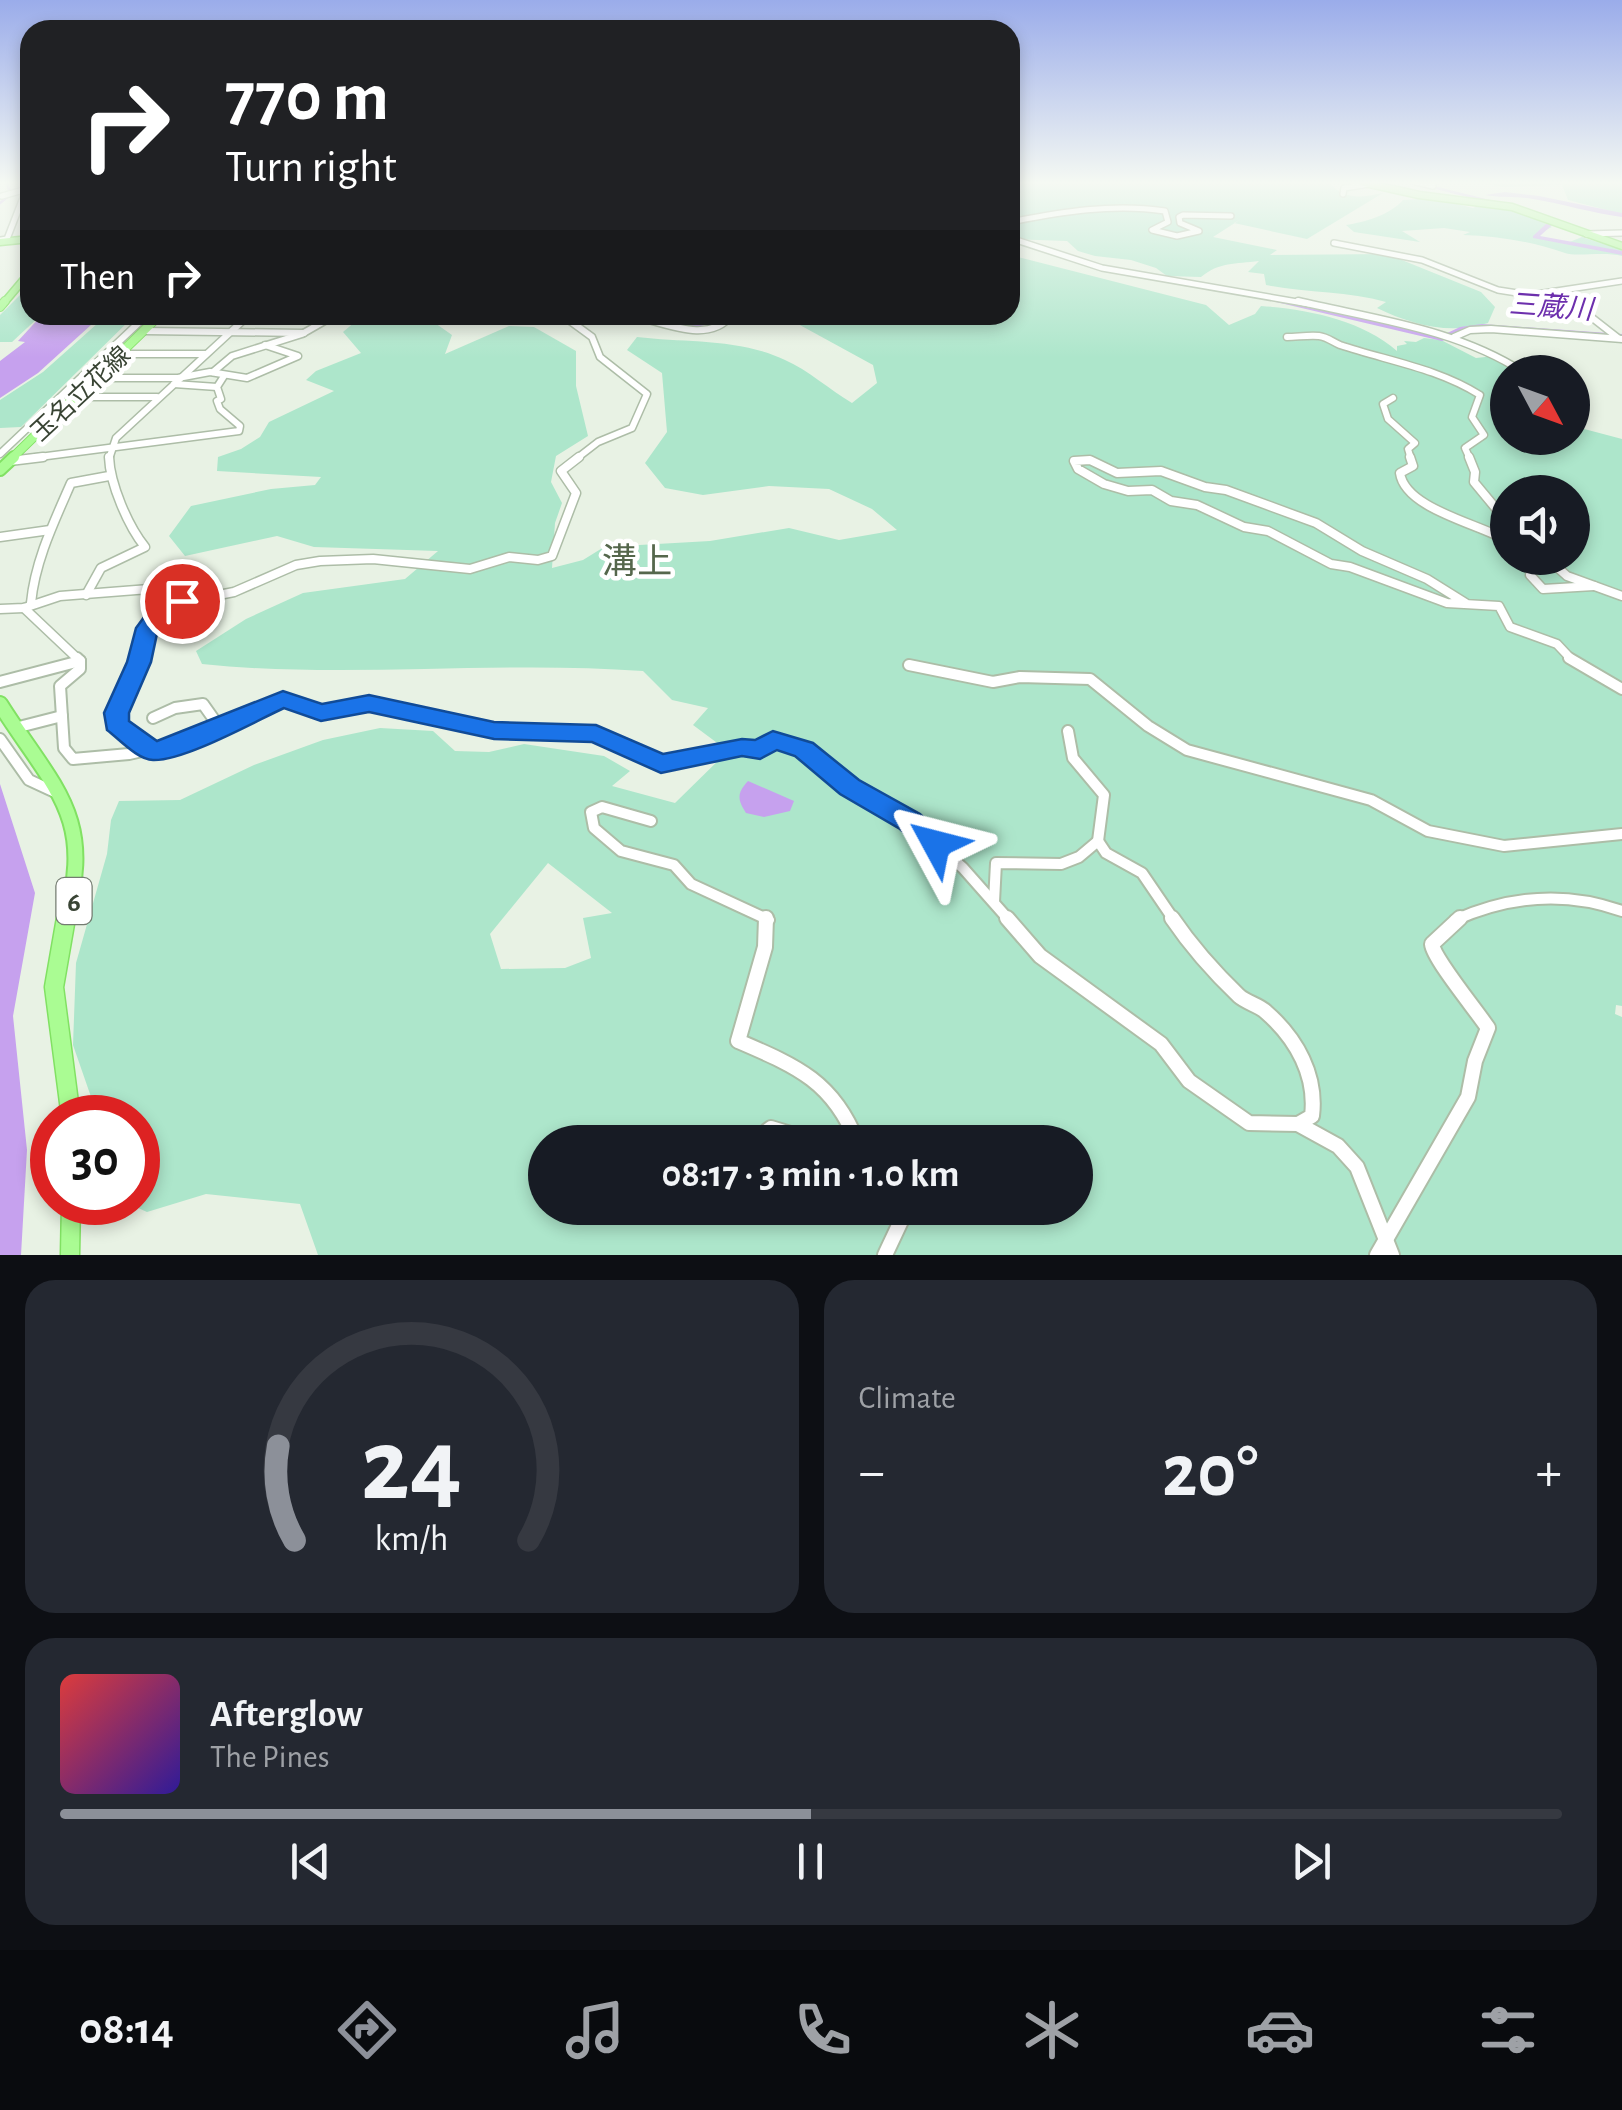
<!DOCTYPE html>
<meta charset="utf-8">
<style>
body{margin:0;font-family:"Alegreya Sans","Noto Sans JP",sans-serif;background:#242831;color:#f1f3f6;height:100vh;display:flex;flex-direction:column;font-size:38px;white-space:nowrap}
*{box-sizing:border-box;margin:0}
p{font-size:32px;color:#9ea1a6}
.icon{flex:none;width:55px;height:55px;fill:none;stroke:currentColor;stroke-width:2;stroke-linecap:round;stroke-linejoin:round}
.map{position:relative;height:1255px;overflow:hidden}
.panel{display:flex;flex-direction:column;gap:25px;padding:25px;background:#0d0f14;flex:1}
.panel>*{flex:none}
.banner{position:absolute;left:20px;top:20px;width:1000px;height:305px;border-radius:30px;box-shadow:0 5px 15px #0003;background:#202124;color:#fff;overflow:hidden}
.needle{width:65px;rotate:131deg}
.fabs{position:absolute;left:1490px;top:355px;display:grid;gap:20px}
.fabs a{display:grid;place-items:center;width:100px;height:100px;border-radius:50%;background:#171b24;box-shadow:0 5px 15px #0003;font-size:50px}
.speed{position:absolute;left:30px;top:1095px;display:flex;gap:20px;font-size:50px;font-weight:700;text-align:center}
.speed>*{display:grid;place-content:center;width:130px;height:130px;border-radius:50%;background:#171b24;box-shadow:0 5px 15px #0003;line-height:1}
.speed .limit{border:15px solid #d22;background:#fff;color:#111}
.pin{position:absolute;display:grid;place-items:center;width:85px;height:85px;color:#fff;margin:-42px;border:5px solid #fff;border-radius:50%;box-shadow:0 2px 10px #0007}
.me{position:absolute;width:110px;margin:-55px;rotate:308deg;stroke-linejoin:round;filter:drop-shadow(0 0 8px #0008)}
.turn{display:flex;align-items:center;gap:35px;height:210px;padding:0 40px;font-size:45px}
.turn .icon{width:130px;height:130px;stroke-width:2.5}
.turn b{display:block;font-size:70px;line-height:85px}
.then{display:flex;align-items:center;height:95px;padding:0 40px;background:#0003;gap:20px;font-size:38px}
.big{font-size:75px;font-weight:600;line-height:1.1}
.panel .tile{flex:1;display:flex;flex-direction:column;justify-content:center;gap:15px;min-width:0;padding:0 35px;border-radius:30px;background:#242831}
.panel .dial{align-items:center;gap:0}
.dial svg{height:260px;overflow:visible;fill:none;stroke:#363941;stroke-width:7;stroke-linecap:round;text-anchor:middle}
.dial text{fill:#f1f3f6;stroke:none}
.song{display:flex;align-items:center;gap:30px}
.cover{width:120px;height:120px;border-radius:15px;background:linear-gradient(135deg,hsl(0 70% 55%),hsl(250 70% 35%))}
.played{height:10px;border-radius:5px;background:linear-gradient(90deg,#8c9099 50%,#363941 50%)}
.keys{display:flex;justify-content:space-around;direction:ltr}
.heat{display:flex;justify-content:space-between;align-items:center;font-size:55px;direction:ltr}
.panel .tiles{flex:1;display:grid;gap:25px;grid-template-columns:1fr 1fr}
.tile:last-child{grid-column:span 2}
.trip{position:absolute;left:528px;top:1125px;width:565px;height:100px;border-radius:50px;background:#171b24;box-shadow:0 5px 15px #0003;font-weight:600;line-height:100px;text-align:center}
.tab-bar{display:flex;height:160px;justify-content:space-around;align-items:center;background:#090b0e;color:#9ea1a6}
.tab-bar .icon{width:70px;height:70px}
.tab-bar .current{color:#8c9099}
.tab-bar b{font-size:45px;color:#f1f3f6}
.map>svg:first-child{display:block}
.green{fill:#ade6cb;fill-rule:evenodd}
.water{fill:#c6a1ee}
.lines{fill:none;stroke-linecap:round;stroke-linejoin:round}
.stream{stroke:#c6a1ee;stroke-width:2.5}
.river{fill:#c6a1ee;fill-rule:evenodd}
.minor-far4-casing{stroke:#adbda7;stroke-width:8}
.minor-far3-casing{stroke:#adbda7;stroke-width:9}
.minor-far2-casing{stroke:#adbda7;stroke-width:11}
.minor-far1-casing{stroke:#adbda7;stroke-width:14}
.minor-casing{stroke:#adbda7;stroke-width:18}
.major-far4-casing{stroke:#81e163;stroke-width:9}
.major-far3-casing{stroke:#81e163;stroke-width:10}
.major-far2-casing{stroke:#81e163;stroke-width:14}
.major-far1-casing{stroke:#81e163;stroke-width:18}
.major-casing{stroke:#81e163;stroke-width:21}
.minor-far4{stroke:#fff;stroke-width:5}
.minor-far3{stroke:#fff;stroke-width:6}
.minor-far2{stroke:#fff;stroke-width:8}
.minor-far1{stroke:#fff;stroke-width:10}
.minor{stroke:#fff;stroke-width:14}
.major-far4{stroke:#aafc93;stroke-width:6}
.major-far3{stroke:#aafc93;stroke-width:8}
.major-far2{stroke:#aafc93;stroke-width:10}
.major-far1{stroke:#aafc93;stroke-width:14}
.major{stroke:#aafc93;stroke-width:18}
.route{fill:#1a73e8;stroke:#114b97;stroke-width:2.5}
.labels{text-anchor:middle;stroke-width:9;stroke-linejoin:round;paint-order:stroke}
.far-street-label{font-size:25px;fill:#394434;stroke:#fff}
.far-water-label{font-size:28px;font-style:italic;fill:#6d30ad;stroke:#fff}
.shield{fill:#fff;stroke:#747c71;stroke-width:2.5}
.shield-label{font-size:28px;font-weight:bold;fill:#394434}
.quarter-label{font-size:35px;fill:#55674c;stroke:#fff}
</style>
<div class="map">
<svg width="1622" height="1255" viewBox="0 0 1622 1255">
<rect width="100%" height="100%" fill="#e8f2e4"/>
<g class="green">
<path d="M1010 182H1328C1345 200 1360 198 1383 193L1307 239 1234 223 1241 219 1213 237 1277 250 1270 255 1387 254 1481 292 1495 307 1488 323C1450 335 1412 325 1377 308L1386 302C1348 291 1305 293 1266 285L1264 274 1248 272 1259 261C1235 264 1219 262 1201 277L1167 276 1156 268 1131 260 1095 256 1078 251 1067 241 1010 239Z"/>
<path d="M1475 182H1622V214L1568 200 1562 185 1504 187Z"/>
<path d="M1433 198 1473 208 1479 205 1524 212 1552 227 1534 236 1567 243 1582 237 1622 250V256C1604 251 1577 257 1565 253 1534 242 1499 236 1463 235L1470 232 1444 228 1402 231 1420 242 1354 232 1346 225C1365 222 1390 215 1403 200Z"/>
<path d="M1010 255 1206 305 1229 325 1255 314 1261 306C1307 309 1362 320 1397 351V346L1407 344 1404 341 1416 342 1424 338 1441 340 1476 358 1495 356 1523 372H1508V438H1572L1573 426 1622 439V1006L1616 1005 1615 1014 1622 1017V1255H318L300 1204 206 1194 147 1212 127 1203 138 1202V1118L98 1117 73 1045 76 963 107 854 111 820 119 801 180 800 254 765 323 740 380 728 433 731 455 751 489 752 524 744 604 756 630 771 612 786 675 803 728 751 693 725 708 708 672 700 643 671C497 660 347 679 202 664L196 651 246 619 303 593 405 579 438 551 314 547 277 536 185 556 169 536 191 506 271 489 315 485 321 477 217 471 218 457 241 449 260 437 269 422 334 391 306 380 316 371 361 353 343 332 356 321 425 316 452 335 445 354 509 326 534 327 576 351V386L588 436 556 456 551 482 562 503 555 523 552 568 583 560 604 547 710 541 789 528 839 540 897 530 872 509 829 489 769 486 703 495 665 488 645 463 667 432 662 373 627 350 637 337C686 343 739 338 785 360 808 370 830 390 852 403L877 383 873 365 787 318 792 315H1010ZM1508 492H1572V558H1508ZM548 863 612 913 583 918 591 958 565 968 501 969 490 934ZM545 1142H1075V1208H545Z"/>
<path d="M30 285V315H41L12 342H0V315Z"/>
<path d="M107 315H135L21 427 0 428V400L43 372Z"/>
</g>
<g class="water">
<path d="M42 315H102L38 373 0 398V361L25 342 18 341Z"/>
<path d="M748 781 794 801 790 811 764 817 746 813C737 799 737 793 748 781Z"/>
<path d="M0 784 35 893 13 1016 27 1150 21 1255H0Z"/>
</g>
<g class="lines">
<path class="stream" d="M0 203 11 194 6 182"/>
<g class="river">
<path d="M1408 182H1418L1542 213 1551 219 1552 225 1540 236 1622 251V255L1533 238V236L1546 224V221L1538 215Z"/>
<path d="M1505 192 1539 196 1622 213V217C1592 213 1563 204 1533 199 1517 196 1500 198 1485 195Z"/>
<path d="M1276 298 1441 336 1460 327 1482 324 1622 334V338L1482 328 1465 331 1442 341 1276 302Z"/>
<path d="M646 315H660L709 327 721 315H729L711 332Z"/>
</g>
<defs>
<g id="minor-far4">
<path d="M1416 182 1433 186"/>
<path d="M1343 194 1344 188 1369 184"/>
<path d="M2 196 27 189"/>
<path d="M1010 222C1061 212 1113 203 1165 211L1168 222 1152 230 1177 236 1199 231 1180 223 1179 217 1183 215 1231 216"/>
<path d="M1586 234 1622 233"/>
<path d="M1010 238 1102 268 1309 304"/>
<path d="M0 240 7 239 26 190"/>
<path d="M1334 243 1422 260 1498 290 1530 295 1622 281"/>
<path d="M1523 299 1551 304"/>
</g>
<g id="minor-far3">
<path d="M1298 301C1374 319 1457 329 1523 372"/>
<path d="M1535 301 1586 313 1618 338"/>
<path d="M510 315 556 319 595 315"/>
<path d="M562 315 592 337 600 357 647 394 632 428 598 442 576 459"/>
<path d="M629 315C662 321 707 346 732 315"/>
<path d="M145 331 304 333"/>
<path d="M1287 337C1297 337 1308 335 1319 336 1327 337 1333 342 1340 345 1388 361 1437 368 1480 395L1472 417 1484 435 1465 448 1470 459"/>
<path d="M1454 337 1470 330 1491 329 1622 339"/>
<path d="M122 354H205"/>
<path d="M213 372 232 356 302 334 335 315"/>
<path d="M96 378H178L210 372 247 378 298 356 265 345"/>
<path d="M174 384 217 387"/>
<path d="M74 397H157"/>
<path d="M1393 398 1383 404 1388 419 1415 443 1408 449 1411 459"/>
<path d="M0 454 147 315"/>
<path d="M24 459 239 431 240 426 220 409 217 401 221 399 217 387 224 376"/>
<path d="M109 459 116 438 249 315"/>
</g>
<g id="minor-far2">
<path d="M1410 457 1413 466 1400 473C1405 509 1480 524 1508 541"/>
<path d="M1469 457 1475 472 1474 482 1508 523"/>
<path d="M10 461 43 457"/>
<path d="M0 537 50 530"/>
<path d="M1529 558 1535 564 1530 575 1543 589 1594 586"/>
<path d="M1547 558 1567 576 1622 596"/>
<path d="M86 595 101 568 145 547C128 526 110 484 109 457"/>
<path d="M31 603C35 561 54 522 71 483L109 476"/>
<path d="M1467 604 1427 579 1362 551 1316 523 1226 490 1205 487 1161 471 1117 473 1090 460 1074 461 1078 469 1104 484 1128 491 1152 490 1171 501 1197 505 1244 527 1268 531 1331 564 1350 567 1447 603 1499 606 1510 627 1557 644 1572 660"/>
<path d="M24 608 79 660"/>
<path d="M0 609 24 608 60 596 187 586"/>
<path d="M136 660 163 606 234 592 296 565 320 561 373 559 470 569 509 557 538 560 552 556 576 493 561 471 579 457"/>
</g>
<g id="minor-far1">
<path d="M77 658 80 661"/>
<path d="M137 658 116 724 154 751"/>
<path d="M1569 658 1622 689"/>
<path d="M80 661V669L60 686 64 748 73 759 129 754 182 742 283 699 321 712 369 704 494 730 596 733 661 764 742 748 760 750 773 740 804 750 850 787 910 821 963 868 1009 920"/>
<path d="M909 665 993 682 1020 677 1090 679 1148 726 1187 750 1371 800 1428 831 1504 846 1622 834"/>
<path d="M0 682 80 661"/>
<path d="M153 718 175 708 203 704 220 728"/>
<path d="M15 728 62 716"/>
<path d="M1068 731 1073 758 1104 795 1098 841"/>
<path d="M0 739 29 780 57 793"/>
<path d="M651 821 602 807 591 812 594 828 621 851 674 865 691 884 769 920"/>
<path d="M994 902 996 863 1061 864 1079 857 1098 841 1106 853 1142 873 1174 920"/>
<path d="M1455 920C1509 896 1566 891 1622 911"/>
</g>
<g id="minor">
<path d="M766 918 765 947 738 1041C796 1066 833 1081 857 1142"/>
<path d="M1007 918 1040 956 1161 1044 1189 1081 1249 1123 1298 1124 1338 1146 1357 1167 1392 1255"/>
<path d="M1172 918C1191 946 1215 973 1239 996 1247 1003 1259 1005 1266 1012 1297 1039 1317 1076 1312 1116L1298 1124"/>
<path d="M767 1131 771 1128 817 1142"/>
<path d="M885 1255 901 1221 900 1208"/>
<path d="M1377 1255 1468 1097 1475 1061 1488 1028C1476 1010 1433 958 1432 944L1460 918"/>
</g>
<g id="major-far4">
<path d="M1361 182 1419 195 1512 207 1622 246"/>
<path d="M0 242 30 239"/>
<path d="M3 304 30 272"/>
</g>
<g id="major-far3">
<path d="M0 307 5 301"/>
<path d="M11 459 160 315"/>
</g>
<path id="major-far2" d="M0 470 14 457"/>
<path id="major-far1" d="M0 704C53 788 96 816 65 920"/>
<g id="major">
<path d="M66 918 54 987 71 1118"/>
<path d="M70 1255 71 1202"/>
</g>
</defs>
<use href="#minor-far4" class="minor-far4-casing"/>
<use href="#minor-far3" class="minor-far3-casing"/>
<use href="#minor-far2" class="minor-far2-casing"/>
<use href="#minor-far1" class="minor-far1-casing"/>
<use href="#minor" class="minor-casing"/>
<use href="#major-far4" class="major-far4-casing"/>
<use href="#major-far3" class="major-far3-casing"/>
<use href="#major-far2" class="major-far2-casing"/>
<use href="#major-far1" class="major-far1-casing"/>
<use href="#major" class="major-casing"/>
<use href="#minor-far4" class="minor-far4"/>
<use href="#minor-far3" class="minor-far3"/>
<use href="#minor-far2" class="minor-far2"/>
<use href="#minor-far1" class="minor-far1"/>
<use href="#minor" class="minor"/>
<use href="#major-far4" class="major-far4"/>
<use href="#major-far3" class="major-far3"/>
<use href="#major-far2" class="major-far2"/>
<use href="#major-far1" class="major-far1"/>
<use href="#major" class="major"/>
</g>
<linearGradient id="sky" x2="0" y2="1"><stop stop-color="#9aacea"/><stop offset="0.51" stop-color="#f5f9f3"/><stop offset="1" stop-color="#f5f9f3" stop-opacity="0"/></linearGradient>
<rect width="1622" height="358" fill="url(#sky)"/>
<path class="route" d="M182 594 193 601 171 611 158 629 151 662 129 713V721L157 741 283 691 322 704 369 695 494 722 596 725 663 754 742 739 755 740 773 731 813 743 859 780 920 814 951 844 947 852 936 855 926 852 900 829 840 794 795 756 777 750 760 759 742 756 661 773 592 742 494 739 369 712 321 721 284 708C254 722 184 761 153 760 138 760 119 739 107 730L104 713 127 662 136 628 155 602Z"/>
<g class="labels">
<g class="far-street-label">
<text transform="translate(80 393) rotate(-43)" y="9">玉名立花線</text>
</g>
<g class="far-water-label">
<text transform="translate(1551 306) rotate(4)" y="10">三蔵川</text>
</g>
<rect class="shield" x="56.5" y="878" width="35" height="46" rx="8"/>
<g class="shield-label">
<text x="74" y="911">6</text>
</g>
<g class="quarter-label">
<text x="637" y="573">溝上</text>
</g>
</g>
</svg>
<div class="fabs">
<a><svg class="needle" viewBox="-14 -14 28 28"><path d="M0-13l5 13h-10z" fill="#e53935"/><path d="M0 13l5-13h-10z" fill="#9ea1a6"/></svg></a>
<a><svg class="icon" aria-label="sound" viewBox="0 0 24 24"><path d="M4 9h4l5-4v14l-5-4H4zM17 9q2 3 0 6"/></svg></a>
</div>
<div class="speed"><div class="limit">30</div></div>
<div class="pin" style="left:182px;top:601px;background:#d93025"><svg class="icon" aria-label="arrive" viewBox="0 0 24 24"><path d="M6 21V4h12l-3 4 3 4H6"/></svg></div>
<svg class="me" style="left:936px;top:844px" viewBox="-20 -20 40 40"><path d="M0-17L14 15 0 8-14 15z" fill="#1a73e8" stroke="#fff" stroke-width="4"/></svg>
<div class="trip">08:17 · 3 min · 1.0 km</div>
<div class="banner">
<div class="turn"><svg class="icon" aria-label="right" viewBox="0 0 24 24"><path d="M7 20v-9h11M14 6l5 5-5 5"/></svg><div><b>770 m</b>Turn right</div></div>
<div class="then">Then<svg class="icon" aria-label="right" viewBox="0 0 24 24"><path d="M7 20v-9h11M14 6l5 5-5 5"/></svg></div>
</div>
</div>
<section class="panel">
<div class="tiles">
<div class="tile dial"><svg viewBox="0 0 100 80">
<path d="M14 69A42 42 0 1 1 86 69"/>
<path d="M14 69A42 42 0 0 1 9 40" stroke="#8c9099"/>
<text x="50" y="56" font-size="32" font-weight="700">24</text>
<text x="50" y="72" font-size="11">km/h</text>
</svg></div>
<div class="tile"><p>Climate</p>
<div class="heat"><a>−</a><b class="big">20°</b><a>+</a></div>
</div>
<div class="tile">
<div class="song"><i class="cover"></i><div><b>Afterglow</b><p>The Pines</p></div></div>
<div class="played"></div>
<div class="keys"><svg class="icon" aria-label="previous" viewBox="0 0 24 24"><path d="M18 5L8 12l10 7zM5 5v14"/></svg><svg class="icon" aria-label="pause" viewBox="0 0 24 24"><path d="M8 5v14M16 5v14"/></svg><svg class="icon" aria-label="next" viewBox="0 0 24 24"><path d="M6 5l10 7-10 7zM19 5v14"/></svg></div>
</div>
</div>
</section>
<nav class="tab-bar">
<b>08:14</b>
<svg class="icon current" aria-label="directions" viewBox="0 0 24 24"><path d="M12 3l9 9-9 9-9-9zM9 14v-3h6M13 9l2 2-2 2"/></svg>
<svg class="icon" aria-label="music" viewBox="0 0 24 24"><path d="M9 18V5l10-2v13"/><circle cx="6" cy="18" r="3"/><circle cx="16" cy="16" r="3"/></svg>
<svg class="icon" aria-label="phone" viewBox="0 0 24 24"><path d="M5 4h4l2 5-3 2q2 4 5 5l2-3 5 2v4C11 20 4 13 5 4z"/></svg>
<svg class="icon" aria-label="climate" viewBox="0 0 24 24"><path d="M12 3v18M4 7l16 10M4 17L20 7"/></svg>
<svg class="icon" aria-label="car" viewBox="0 0 24 24"><path d="M5 17H2v-5l4-1 3-4h7l3 4 3 1v5h-3M9 17h6M6 11h13"/><circle cx="7" cy="17" r="2"/><circle cx="17" cy="17" r="2"/></svg>
<svg class="icon" aria-label="filters" viewBox="0 0 24 24"><path d="M4 7h16M4 17h16"/><circle cx="9" cy="7" r="2"/><circle cx="15" cy="17" r="2"/></svg>
</nav>
